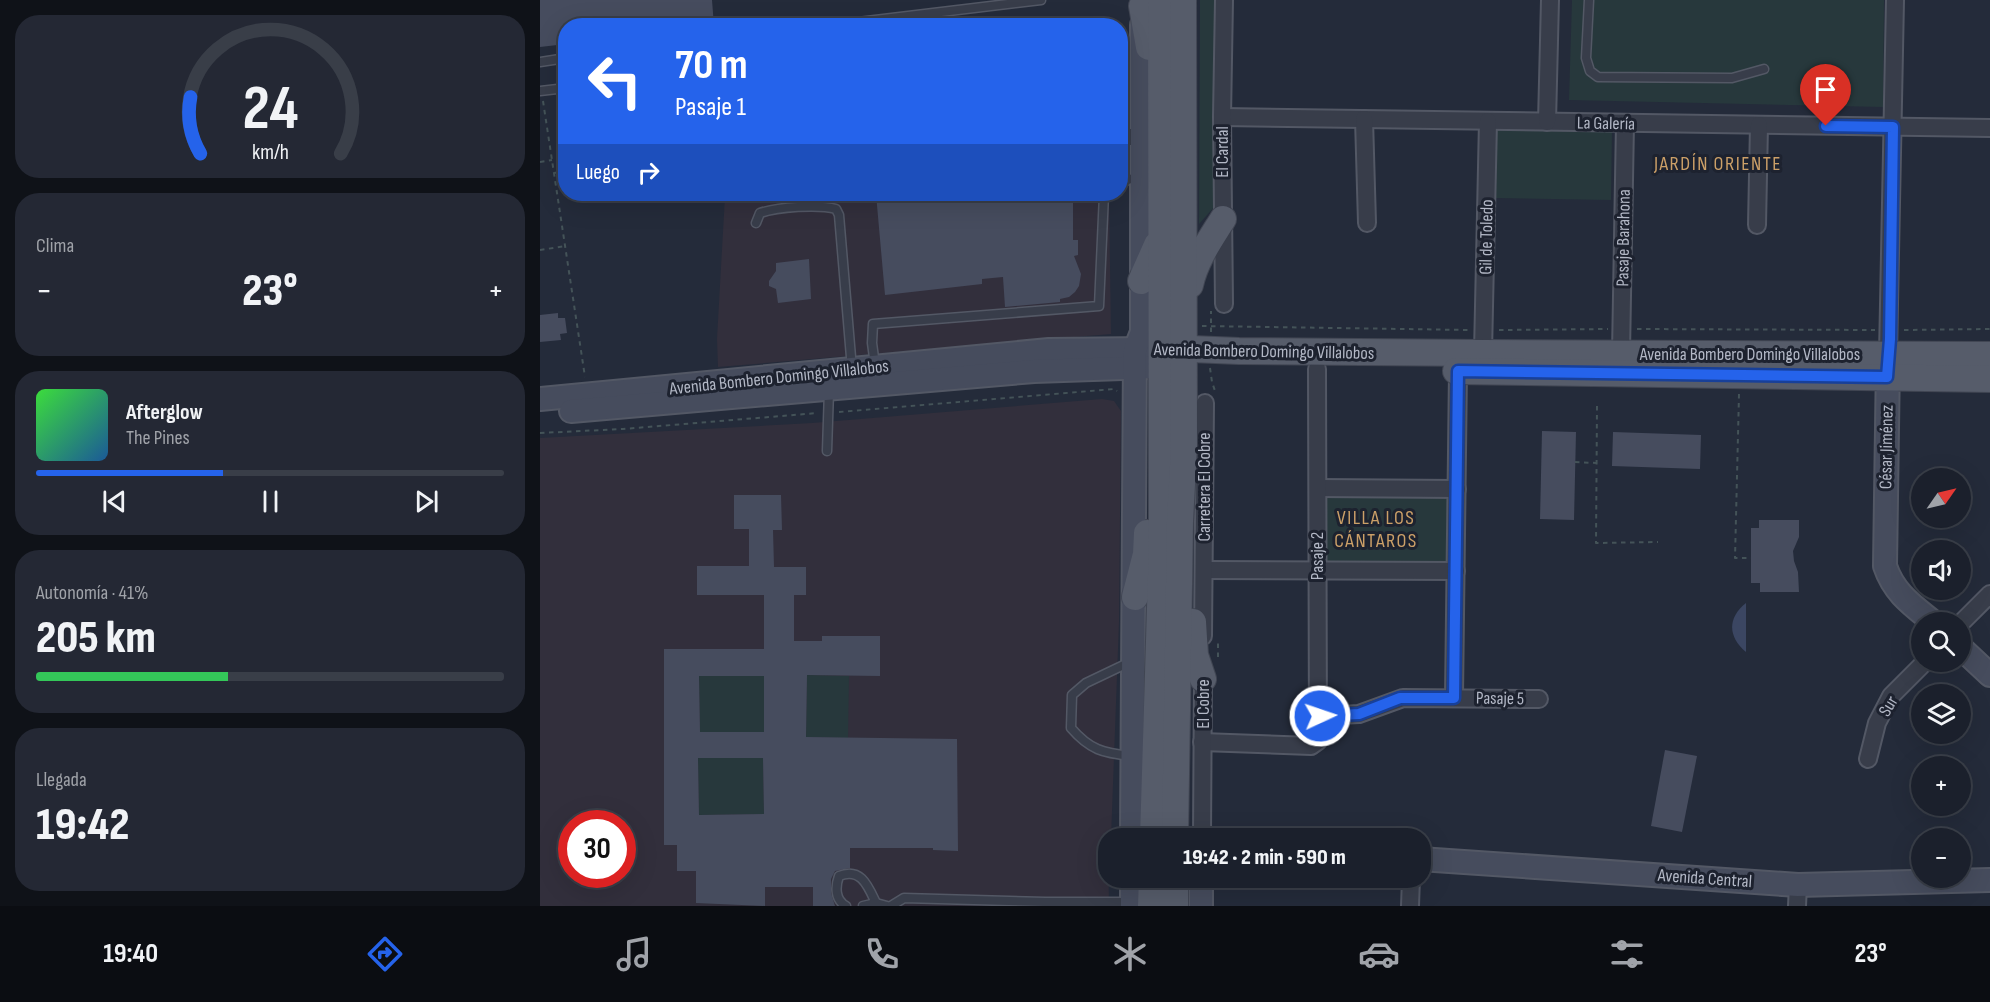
<!DOCTYPE html>
<html lang="es">
<meta charset="utf-8">
<style>
body{margin:0;font-family:"Sofia Sans Condensed",sans-serif;background:#242834;color:#f1f3f6;height:100vh;display:flex;flex-direction:column;font-size:22px;white-space:nowrap}
*{box-sizing:border-box;margin:0}
p{font-size:20px;color:#a0a3a9}
.icon{flex:none;width:33px;height:33px;fill:none;stroke:currentColor;stroke-width:2;stroke-linecap:round;stroke-linejoin:round}
.map{position:relative;flex:1;overflow:hidden}
.panel{display:flex;flex-direction:column;gap:15px;padding:15px;background:#0f1218;width:540px}
.panel>*{flex:none}
.guide{position:absolute;left:18px;top:18px;width:570px;height:183px;border-radius:24px;box-shadow:0 6px 24px #0002,0 0 0 2px #393e48;background:#2563eb;color:#fff;overflow:hidden}
.needle{width:39px;rotate:56deg}
.fabs{position:absolute;left:1371px;top:468px;display:grid;gap:12px}
.fabs a{display:grid;place-items:center;width:60px;height:60px;border-radius:50%;background:#1b202c;box-shadow:0 6px 24px #0002,0 0 0 2px #393e48;font-size:30px}
.speed{position:absolute;left:18px;top:810px;display:flex;gap:12px;font-size:30px;font-weight:700;text-align:center}
.speed>*{display:grid;place-content:center;width:78px;height:78px;border-radius:50%;background:#1b202c;box-shadow:0 6px 24px #0002,0 0 0 2px #393e48;line-height:1}
.speed .limit{border:9px solid #d22;background:#fff;color:#111}
.pin{position:absolute;display:grid;place-items:center;width:51px;height:51px;color:#fff;margin:-62px -26px;border-radius:50% 50% 50% 0;rotate:-45deg;box-shadow:0 0 6px #0007}
.pin .icon{rotate:45deg}
.me{position:absolute;width:66px;margin:-33px;rotate:87deg;stroke-linejoin:round;filter:drop-shadow(0 0 4px #0008)}
.turn{display:flex;align-items:center;gap:21px;height:126px;padding:0 18px;font-size:27px}
.turn .icon{width:78px;height:78px;stroke-width:2.5}
.turn b{display:block;font-size:42px;line-height:51px}
.then{display:flex;align-items:center;height:57px;padding:0 18px;background:#0003;gap:12px;font-size:22px}
.big{font-size:45px;font-weight:800;line-height:1.1}
.panel .card{flex:1;display:flex;flex-direction:column;justify-content:center;gap:9px;min-width:0;padding:0 21px;border-radius:24px;background:#242834}
.panel .dial{align-items:center;gap:0}
.dial svg{height:156px;overflow:visible;fill:none;stroke:#393e48;stroke-width:7;stroke-linecap:round;text-anchor:middle}
.dial text{fill:#f1f3f6;stroke:none}
.song{display:flex;align-items:center;gap:18px}
.cover{width:72px;height:72px;border-radius:9px;background:linear-gradient(135deg,hsl(120 70% 55%),hsl(210 70% 35%))}
.played{height:6px;border-radius:3px;background:linear-gradient(90deg,#2563eb 40%,#393e48 40%)}
.keys{display:flex;justify-content:space-around;direction:ltr}
.heat{display:flex;justify-content:space-between;align-items:center;font-size:33px;direction:ltr}
.charge{height:9px;border-radius:4px;background:linear-gradient(90deg,#34c759 41%,#393e48 0)}
.trip{position:absolute;left:558px;top:828px;width:333px;height:60px;border-radius:24px;background:#1b202c;box-shadow:0 6px 24px #0002,0 0 0 2px #393e48;font-weight:800;line-height:60px;text-align:center}
.menu{display:flex;height:96px;justify-content:space-around;align-items:center;background:#0b0d12;color:#a0a3a9}
.menu .icon{width:42px;height:42px}
.menu .current{color:#2563eb}
.menu b{font-size:27px;color:#f1f3f6}
main{display:flex;flex:1;min-height:0}
.map>svg:first-child{display:block}
.medical{fill:#322f3c;fill-rule:evenodd}
.green{fill:#27383c}
.water{fill:#3b4662}
.building{fill:#464c5e;fill-rule:evenodd}
.lines{fill:none;stroke-linecap:round;stroke-linejoin:round}
.lane-casing{stroke:#535865;stroke-width:11}
.street-casing{stroke:#535865;stroke-width:20}
.secondary-casing{stroke:#535865;stroke-width:26}
.primary-casing{stroke:#414653;stroke-width:28}
.path{stroke:#445358;stroke-width:2;stroke-dasharray:4.5 4.5;stroke-linecap:butt}
.lane{stroke:#383d4a;stroke-width:8}
.street{stroke:#383d4a;stroke-width:16}
.secondary{stroke:#464c5d;stroke-width:22}
.primary{stroke:#565c6a;stroke-width:26}
.route-casing{stroke:#184099;stroke-width:15}
.route{stroke:#2563eb;stroke-width:10}
.labels{text-anchor:middle;stroke-width:6;stroke-linejoin:round;paint-order:stroke}
.street-label{font-size:18px;fill:#b3b8c6;stroke:#1d222f}
.neighbourhood-label{font-size:20px;letter-spacing:1.5px;fill:#cca068;stroke:#1d222f}
</style>
<main>
<section class="panel">
<div class="card dial"><svg viewBox="0 0 100 80">
<path d="M14 69A42 42 0 1 1 86 69"/>
<path d="M14 69A42 42 0 0 1 9 40" stroke="#2563eb"/>
<text x="50" y="56" font-size="32" font-weight="700">24</text>
<text x="50" y="72" font-size="11">km/h</text>
</svg></div>
<div class="card"><p>Clima</p>
<div class="heat"><a>−</a><b class="big">23°</b><a>+</a></div>
</div>
<div class="card">
<div class="song"><i class="cover"></i><div><b>Afterglow</b><p>The Pines</p></div></div>
<div class="played"></div>
<div class="keys"><svg class="icon" aria-label="previous" viewBox="0 0 24 24"><path d="M18 5L8 12l10 7zM5 5v14"/></svg><svg class="icon" aria-label="pause" viewBox="0 0 24 24"><path d="M8 5v14M16 5v14"/></svg><svg class="icon" aria-label="next" viewBox="0 0 24 24"><path d="M6 5l10 7-10 7zM19 5v14"/></svg></div>
</div>
<div class="card"><p>Autonomía · 41%</p><b class="big">205 km</b><div class="charge"></div></div>
<div class="card"><p>Llegada</p><b class="big">19:42</b></div>
</section>
<div class="map">
<svg width="1450" height="906" viewBox="0 0 1450 906">
<rect width="100%" height="100%" fill="#242b3a"/>
<g class="medical">
<path d="M214 194H569L571 334 178 367 177 339 185 196Z"/>
<path d="M562 399 574 401 581 411 579 622 571 838H568L569 906H0V438L272 423ZM32 824H82V874H32Z"/>
</g>
<g class="green">
<path d="M660 0H676L675 206 659 224Z"/>
<path d="M1032 0H1344L1343 107 1029 100Z"/>
<path d="M957 127 1072 129 1071 200 956 198Z"/>
<path d="M784 490 913 491V568L784 567Z"/>
<path d="M267 675 309 676 308 738 266 737Z"/>
<path d="M159 676H224V732H160Z"/>
<path d="M158 758H223L224 814 159 815Z"/>
</g>
<path class="water" d="M1206 603V652C1188 637 1187 618 1206 603Z"/>
<g class="building">
<path d="M0 0H172L174 26H26V44L0 47Z"/>
<path d="M336 194H533V240H538V255L534 256 541 274 539 286 535 292 529 297 520 299V302L465 307 463 277 442 279V284L345 295Z"/>
<path d="M269 259 271 299 238 303 236 289 229 286V281L236 271V263Z"/>
<path d="M18 313V318H25L27 333 20 334 21 340 0 342V315Z"/>
<path d="M1002 431 1036 432 1034 520 1000 519Z"/>
<path d="M1073 432 1161 435 1160 469 1072 466Z"/>
<path d="M194 495H241L242 530H233L234 567H266V595H254V641H282V636H340V676L267 675 266 737 417 739 418 851 393 850V848H310V868L295 871 291 879V893L295 906H273V887H225V906L156 903V871H137V845H124V649H224V595H157V566H209V529H194ZM159 676H224V732H160ZM158 758H223L224 814 159 815Z"/>
<path d="M1219 520H1259V537L1253 551 1254 561 1258 572 1259 592H1220V583H1211V528H1219Z"/>
<path d="M1125 750 1157 756 1142 832 1111 826Z"/>
</g>
<g class="lines">
<defs>
<g id="lane">
<path d="M1049 0 1046 58 1050 71 1058 77 1192 78 1224 69"/>
<path d="M285 26 501 0"/>
<path d="M0 62 26 58"/>
<path d="M0 91 26 88"/>
<path d="M580 183 601 175"/>
<path d="M216 223 220 213C238 207 278 204 296 209L299 215 312 369"/>
<path d="M335 365 332 343 333 324 559 306 564 194"/>
<path d="M287 451 289 390"/>
<path d="M590 662 546 683 532 695 531 728C550 750 563 753 591 756"/>
<path d="M306 906C295 900 295 887 299 876 321 867 328 886 336 903"/>
<path d="M323 906 336 903 347 906"/>
<path d="M351 906 364 898 505 902H592"/>
</g>
<g id="street">
<path d="M682 117 1450 128"/>
<path d="M824 119 827 223"/>
<path d="M1007 122 1010 0"/>
<path d="M580 137H601"/>
<path d="M1217 225 1219 125"/>
<path d="M684 304 682 117 684 0"/>
<path d="M943 353 948 121"/>
<path d="M1081 353 1085 123"/>
<path d="M1348 355 1355 0"/>
<path d="M778 488 917 489"/>
<path d="M664 570 916 571"/>
<path d="M1420 624 1450 594"/>
<path d="M663 636 665 403"/>
<path d="M914 697 918 371"/>
<path d="M780 716 819 714 863 698 999 699"/>
<path d="M662 742 771 746 778 741 777 369"/>
<path d="M1328 759 1337 723 1351 696 1385 662"/>
<path d="M662 838 663 671"/>
<path d="M870 906 871 878"/>
<path d="M1257 906 1258 885"/>
</g>
<g id="secondary">
<path d="M1348 360 1345 566C1354 593 1372 605 1393 622"/>
<path d="M0 399 509 350 608 349"/>
<path d="M31 411 494 371 612 367"/>
<path d="M1420 647 1450 675"/>
<path d="M592 838 595 350 602 332V25"/>
<path d="M880 859 1258 885 1450 880"/>
<path d="M592 902 627 900"/>
<path d="M592 906V878"/>
<path d="M661 906V878"/>
</g>
<g id="primary">
<path d="M602 6 609 47"/>
<path d="M601 281 617 245"/>
<path d="M650 285C655 261 670 240 683 219"/>
<path d="M628 348 699 351 943 353 1450 355"/>
<path d="M916 371 1450 379"/>
<path d="M595 597 606 554 607 533"/>
<path d="M653 622 655 655 663 679"/>
<path d="M613 838 622 543 621 0"/>
<path d="M635 838 640 521 644 447 643 0"/>
<path d="M611 906 612 878"/>
<path d="M635 906V878"/>
</g>
</defs>
<use href="#lane" class="lane-casing"/>
<use href="#street" class="street-casing"/>
<use href="#secondary" class="secondary-casing"/>
<use href="#primary" class="primary-casing"/>
<g class="path">
<path d="M3 101 45 377"/>
<path d="M0 162 12 160"/>
<path d="M14 173 26 171"/>
<path d="M0 250 26 246"/>
<path d="M662 326 930 330"/>
<path d="M1097 329 1335 330"/>
<path d="M959 330 1068 329"/>
<path d="M1364 330 1450 329"/>
<path d="M671 332V311"/>
<path d="M670 368 672 382 675 391"/>
<path d="M1199 394 1195 558H1211"/>
<path d="M1057 406 1056 543 1118 542"/>
<path d="M299 412 574 389 577 391"/>
<path d="M0 433 83 429 278 413"/>
<path d="M1035 462 1056 463"/>
<path d="M678 657V642"/>
</g>
<use href="#lane" class="lane"/>
<use href="#street" class="street"/>
<use href="#secondary" class="secondary"/>
<use href="#primary" class="primary"/>
</g>
<g class="lines">
<defs>
<path id="route" d="M780 716 819 714 860 698H914L918 371 1347 377 1350 339 1353 127 1286 126"/>
</defs>
<use href="#route" class="route-casing"/>
<use href="#route" class="route"/>
</g>
<g class="labels">
<g class="street-label">
<text transform="translate(1066 123) rotate(1)" y="6">La Galería</text>
<text transform="translate(682 152) rotate(-90)" y="6">El Cardal</text>
<text transform="translate(946 237) rotate(-89)" y="6">Gil de Toledo</text>
<text transform="translate(1083 238) rotate(-89)" y="6">Pasaje Barahona</text>
<text transform="translate(724 351) rotate(1)" y="6">Avenida Bombero Domingo Villalobos</text>
<text x="1210" y="360">Avenida Bombero Domingo Villalobos</text>
<text transform="translate(239 377) rotate(-6)" y="6">Avenida Bombero Domingo Villalobos</text>
<text transform="translate(1346 447) rotate(-89)" y="6">César Jiménez</text>
<text transform="translate(664 487) rotate(-90)" y="6">Carretera El Cobre</text>
<text transform="translate(777 556) rotate(-90)" y="6">Pasaje 2</text>
<text transform="translate(960 698) rotate(1)" y="6">Pasaje 5</text>
<text transform="translate(663 704) rotate(-90)" y="6">El Cobre</text>
<text transform="translate(1348 706) rotate(-59)" y="6">Sur</text>
<text transform="translate(1165 878) rotate(4)" y="6">Avenida Central</text>
</g>
<g class="neighbourhood-label">
<text x="1178" y="170">JARDÍN ORIENTE</text>
<text x="836" y="524">VILLA LOS<tspan x="836" dy="23">CÁNTAROS</tspan></text>
</g>
</g>
</svg>
<div class="fabs">
<a><svg class="needle" viewBox="-14 -14 28 28"><path d="M0-13l5 13h-10z" fill="#e53935"/><path d="M0 13l5-13h-10z" fill="#a0a3a9"/></svg></a>
<a><svg class="icon" aria-label="sound" viewBox="0 0 24 24"><path d="M4 9h4l5-4v14l-5-4H4zM17 9q2 3 0 6"/></svg></a>
<a><svg class="icon" aria-label="search" viewBox="0 0 24 24"><circle cx="10" cy="10" r="6"/><path d="M15 15l6 6"/></svg></a>
<a><svg class="icon" aria-label="layers" viewBox="0 0 24 24"><path d="M12 4l9 5-9 5-9-5zM3 14l9 5 9-5"/></svg></a>
<a>+</a>
<a>−</a>
</div>
<div class="speed"><div class="limit">30</div></div>
<div class="pin" style="left:1286px;top:126px;background:#d93025"><svg class="icon" aria-label="arrive" viewBox="0 0 24 24"><path d="M6 21V4h12l-3 4 3 4H6"/></svg></div>
<svg class="me" style="left:780px;top:716px" viewBox="-20 -20 40 40"><circle r="17" fill="#2563eb" stroke="#fff" stroke-width="3"/><path d="M0-11L8 9 0 5-8 9z" fill="#fff"/></svg>
<div class="trip">19:42 · 2 min · 590 m</div>
<div class="guide">
<div class="turn"><svg class="icon" aria-label="left" viewBox="0 0 24 24"><path d="M17 20v-9H6M10 6l-5 5 5 5"/></svg><div><b>70 m</b>Pasaje 1</div></div>
<div class="then">Luego<svg class="icon" aria-label="right" viewBox="0 0 24 24"><path d="M7 20v-9h11M14 6l5 5-5 5"/></svg></div>
</div>
</div>
</main>
<nav class="menu">
<b>19:40</b>
<svg class="icon current" aria-label="directions" viewBox="0 0 24 24"><path d="M12 3l9 9-9 9-9-9zM9 14v-3h6M13 9l2 2-2 2"/></svg>
<svg class="icon" aria-label="music" viewBox="0 0 24 24"><path d="M9 18V5l10-2v13"/><circle cx="6" cy="18" r="3"/><circle cx="16" cy="16" r="3"/></svg>
<svg class="icon" aria-label="phone" viewBox="0 0 24 24"><path d="M5 4h4l2 5-3 2q2 4 5 5l2-3 5 2v4C11 20 4 13 5 4z"/></svg>
<svg class="icon" aria-label="climate" viewBox="0 0 24 24"><path d="M12 3v18M4 7l16 10M4 17L20 7"/></svg>
<svg class="icon" aria-label="car" viewBox="0 0 24 24"><path d="M5 17H2v-5l4-1 3-4h7l3 4 3 1v5h-3M9 17h6M6 11h13"/><circle cx="7" cy="17" r="2"/><circle cx="17" cy="17" r="2"/></svg>
<svg class="icon" aria-label="filters" viewBox="0 0 24 24"><path d="M4 7h16M4 17h16"/><circle cx="9" cy="7" r="2"/><circle cx="15" cy="17" r="2"/></svg>
<b>23°</b>
</nav>
